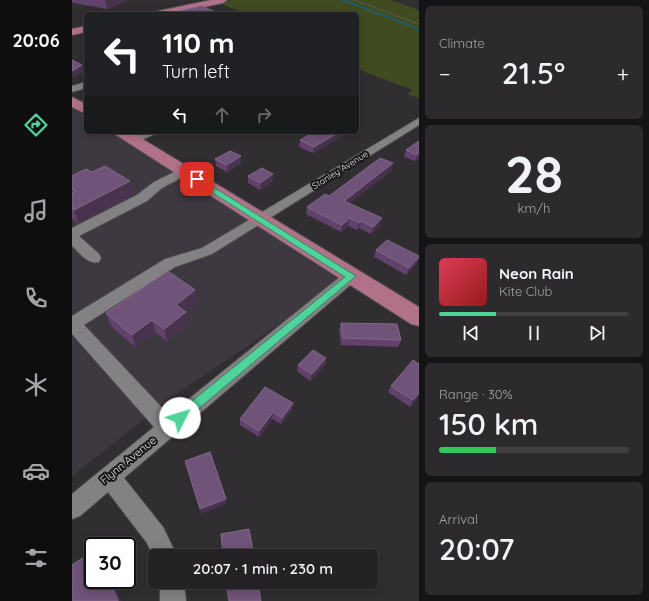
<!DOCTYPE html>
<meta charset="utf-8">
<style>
body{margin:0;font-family:Quicksand,sans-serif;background:#2d2a2e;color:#f1f3f6;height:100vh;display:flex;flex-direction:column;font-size:15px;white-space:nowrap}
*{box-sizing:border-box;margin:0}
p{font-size:13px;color:#a3a4a7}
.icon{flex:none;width:22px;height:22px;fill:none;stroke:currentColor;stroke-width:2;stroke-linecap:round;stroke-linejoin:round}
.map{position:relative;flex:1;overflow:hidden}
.drawer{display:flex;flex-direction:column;gap:6px;padding:6px;background:#141315;width:230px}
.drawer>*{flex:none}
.guide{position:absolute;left:12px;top:12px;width:275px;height:122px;border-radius:6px;box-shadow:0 2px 10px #0003,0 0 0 1px #423f43;background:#202124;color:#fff;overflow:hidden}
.speed{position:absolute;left:12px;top:537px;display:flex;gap:8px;font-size:20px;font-weight:700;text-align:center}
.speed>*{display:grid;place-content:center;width:52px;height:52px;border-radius:50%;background:#252226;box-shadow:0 2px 10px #0003,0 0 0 1px #423f43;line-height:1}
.speed .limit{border:2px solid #111;border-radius:6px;background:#fff;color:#111}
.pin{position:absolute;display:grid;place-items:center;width:34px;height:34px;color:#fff;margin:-17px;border-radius:8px;box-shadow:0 2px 6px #0006}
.me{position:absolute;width:44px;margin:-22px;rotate:50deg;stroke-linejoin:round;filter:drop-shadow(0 0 3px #0008)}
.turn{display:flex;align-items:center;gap:14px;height:84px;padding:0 12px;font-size:18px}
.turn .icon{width:52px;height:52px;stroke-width:2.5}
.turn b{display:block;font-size:28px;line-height:34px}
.lanes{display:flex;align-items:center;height:38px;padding:0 12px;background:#0003;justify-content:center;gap:20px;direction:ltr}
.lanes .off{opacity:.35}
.big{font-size:30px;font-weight:600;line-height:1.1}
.drawer .widget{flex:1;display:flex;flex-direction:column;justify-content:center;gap:6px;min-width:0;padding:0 14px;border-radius:6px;background:#2d2a2e}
.drawer .dial{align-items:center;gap:0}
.dial b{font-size:52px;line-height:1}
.song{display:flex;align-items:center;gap:12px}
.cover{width:48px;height:48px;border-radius:6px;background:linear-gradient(135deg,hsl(350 70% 55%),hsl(0 70% 35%))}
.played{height:4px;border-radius:2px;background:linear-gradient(90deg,#4ed39a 30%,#423f43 30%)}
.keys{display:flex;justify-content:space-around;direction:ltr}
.heat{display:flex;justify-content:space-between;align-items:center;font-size:22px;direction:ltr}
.charge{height:6px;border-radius:3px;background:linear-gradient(90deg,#34c759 30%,#423f43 0)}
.trip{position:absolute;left:76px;top:549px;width:230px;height:40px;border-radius:6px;background:#252226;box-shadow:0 2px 10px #0003,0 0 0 1px #423f43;font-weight:600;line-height:40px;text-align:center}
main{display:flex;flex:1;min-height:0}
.menu{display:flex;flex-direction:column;width:72px;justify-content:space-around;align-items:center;background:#0f0e0f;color:#a3a4a7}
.menu .icon{width:28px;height:28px}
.menu .selected{color:#4ed39a}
.menu b{font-size:18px;color:#f1f3f6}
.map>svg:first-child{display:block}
.built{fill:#3e3840}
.green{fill:#414b21}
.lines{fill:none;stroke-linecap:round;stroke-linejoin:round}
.stream{stroke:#205d6d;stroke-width:2}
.minor-casing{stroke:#4d4b4d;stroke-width:2}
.major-casing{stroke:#4d4b4d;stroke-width:2}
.path{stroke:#79777a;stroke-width:1;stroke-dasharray:1 1.5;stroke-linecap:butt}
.minor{fill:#848185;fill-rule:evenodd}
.major{fill:#b17188;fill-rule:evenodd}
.wall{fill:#62426c}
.shaded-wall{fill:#48334f}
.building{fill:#6f5378;stroke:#816888}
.route{fill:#4ed39a;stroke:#338964}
.labels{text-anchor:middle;stroke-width:4;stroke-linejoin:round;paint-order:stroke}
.far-street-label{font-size:9px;fill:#e0dee0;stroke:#181719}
.street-label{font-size:11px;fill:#e0dee0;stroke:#181719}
</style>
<main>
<nav class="menu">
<b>20:06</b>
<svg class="icon selected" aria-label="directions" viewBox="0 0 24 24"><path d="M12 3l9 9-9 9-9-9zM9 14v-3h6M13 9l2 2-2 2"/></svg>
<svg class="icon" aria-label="music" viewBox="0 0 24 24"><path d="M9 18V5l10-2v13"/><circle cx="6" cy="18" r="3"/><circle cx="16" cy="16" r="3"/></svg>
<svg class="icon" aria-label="phone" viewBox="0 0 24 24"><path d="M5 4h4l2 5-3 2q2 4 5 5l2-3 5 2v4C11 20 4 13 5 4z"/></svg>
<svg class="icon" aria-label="climate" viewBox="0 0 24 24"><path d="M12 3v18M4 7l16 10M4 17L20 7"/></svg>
<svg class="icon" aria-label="car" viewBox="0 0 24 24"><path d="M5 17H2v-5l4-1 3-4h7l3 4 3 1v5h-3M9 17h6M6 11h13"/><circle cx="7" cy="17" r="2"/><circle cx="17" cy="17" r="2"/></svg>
<svg class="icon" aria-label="filters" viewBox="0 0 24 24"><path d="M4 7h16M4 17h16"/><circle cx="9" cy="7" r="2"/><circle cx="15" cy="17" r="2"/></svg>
</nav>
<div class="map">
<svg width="347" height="601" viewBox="0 0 347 601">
<rect width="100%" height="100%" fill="#312e32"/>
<path class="built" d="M0 108 14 116V132H40L279 276 100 397 0 476Z"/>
<path class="green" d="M160 0H319L347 10V98L335 94 341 90 285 69V14H174L147 3Z"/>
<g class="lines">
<path class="stream" d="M271 0 347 29"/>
<defs>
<g id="minor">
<path d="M14 82V88L0 92V86Z"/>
<path d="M347 118V125L140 254 103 267 12 325 97 415 274 272 279 271 284 272 287 276 284 280 52 478 91 527 105 556H83V561L75 543 36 492 8 516 0 519V494L82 427 0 334V316L93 259 130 248Z"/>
<path d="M70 132H84L83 134 65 142H57L56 140 57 138Z"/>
<path d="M112 167 116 168 118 171 116 174 90 188 75 201 7 236 27 254 29 258 27 262C16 265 8 253 0 246V228L65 195 82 182Z"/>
<path d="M88 582H112L114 601H88Z"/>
</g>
<g id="major">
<path d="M139 0H155L151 3 99 14H81L86 11Z"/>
<path d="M14 26V32L0 35V29Z"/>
<path d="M0 97 14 104V114L0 107Z"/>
<path d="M42 132H59L347 307V326L339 324 44 135Z"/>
</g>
</defs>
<use href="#minor" class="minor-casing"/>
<use href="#major" class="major-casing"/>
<path class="path" d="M282 0 347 24"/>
<use href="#minor" class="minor"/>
<use href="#major" class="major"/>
</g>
<g class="wall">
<path d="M0 0H56L35 9 2 3 0 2Z"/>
<path d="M14 54V63L12 62 11 57Z"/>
<path d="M242 132H277L241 153 227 147 228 140Z"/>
<path d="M347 141V159L343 161 332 157 334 150Z"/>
<path d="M169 156V163L155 172 144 166 143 159Z"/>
<path d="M320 170 277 203 308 225 299 234 287 228 285 230 276 226 269 232 234 214 235 207 257 196Z"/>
<path d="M20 172 58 181 61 194 6 223 0 219V176Z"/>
<path d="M176 176 201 181 188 190 176 183Z"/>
<path d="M304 250 345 263 334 275 302 257Z"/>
<path d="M125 303 113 312 115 325 95 341 83 332 63 347 39 326 34 313Z"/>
<path d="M269 323 329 340 326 347 269 345 267 330Z"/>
<path d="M254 358 253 365 238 381 225 371 226 365Z"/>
<path d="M347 364V395L338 407 316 392 319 386Z"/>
<path d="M221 403 220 410 209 424 200 419 187 437 168 425V419Z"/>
</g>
<g class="shaded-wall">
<path d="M33 0H56L35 9Z"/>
<path d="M10 65 12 71 1 78 0 71Z"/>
<path d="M267 132H277L241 153 242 147Z"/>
<path d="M347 153V159L343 161 345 155Z"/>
<path d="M169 156V163L155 172V165Z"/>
<path d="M321 163 320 170 271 208 272 201Z"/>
<path d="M201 174V181L188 190V183Z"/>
<path d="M58 181 61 194 6 223 2 210Z"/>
<path d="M278 218 276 226 269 232 270 225Z"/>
<path d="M310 218 308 225 299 234 301 227Z"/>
<path d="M289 221 287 228 285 230 287 223Z"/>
<path d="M347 257 345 263 334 275 337 268Z"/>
<path d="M123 290 125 303 106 318 104 305Z"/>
<path d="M114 312 115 325 95 341 92 329Z"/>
<path d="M80 320 83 332 63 347 60 335Z"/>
<path d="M254 358 253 365 238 381 240 374Z"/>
<path d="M347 393V395L338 407 341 400Z"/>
<path d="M221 403 220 410 209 424 210 418Z"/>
<path d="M201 412 200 419 187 437V431Z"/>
<path d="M154 499V504L129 514 128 509Z"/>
<path d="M37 580H39L49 601H46Z"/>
</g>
<g class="building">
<path d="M130 6 143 12H145L150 14H94Z"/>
<path d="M14 54V57H11Z"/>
<path d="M0 60 10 65 0 71Z"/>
<path d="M242 132H267L242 147 228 140Z"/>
<path d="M347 141V153L345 155 334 150Z"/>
<path d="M158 151 169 156 155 165 143 159Z"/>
<path d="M308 158 321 163 272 201 310 218 301 227 289 221 287 223 278 218 270 225 235 207 253 194 257 196Z"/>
<path d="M33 166 58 181 2 210 0 209V193L4 191 0 189V176L14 169 20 172Z"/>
<path d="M190 168 201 174 188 183 176 176Z"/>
<path d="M315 240 347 256V257L337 268 304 250Z"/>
<path d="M96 271 123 290 104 305 114 312 92 329 80 320 60 335 34 313Z"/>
<path d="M269 323 325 324 329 340 271 338Z"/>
<path d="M241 350 254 358 240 374 226 365Z"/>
<path d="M341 360 347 364V393L341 400 319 386Z"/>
<path d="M193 387 221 403 210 418 201 412 187 431 168 419Z"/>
<path d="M138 452 154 499 128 509 113 461Z"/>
<path d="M177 529 182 556H151L149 534Z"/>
<path d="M21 551V580H37L46 601H0V565Z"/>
<path d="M154 582H186L189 601H157Z"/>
</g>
<path class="route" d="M125 177 284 276 112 421 108 423 104 421 103 418 104 414 273 277 122 181V178Z"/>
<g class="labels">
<g class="far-street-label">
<text transform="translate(268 170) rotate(-32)" y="3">Stanley Avenue</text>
</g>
<g class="street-label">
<text transform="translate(56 460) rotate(-39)" y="4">Flynn Avenue</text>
</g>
</g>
</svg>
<div class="speed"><div class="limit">30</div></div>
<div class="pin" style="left:125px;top:179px;background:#d93025"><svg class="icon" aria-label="arrive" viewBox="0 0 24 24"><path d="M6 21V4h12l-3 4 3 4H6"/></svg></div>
<svg class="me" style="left:108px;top:418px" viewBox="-20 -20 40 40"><circle r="19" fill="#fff"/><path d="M0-13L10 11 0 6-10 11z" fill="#4ed39a"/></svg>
<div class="trip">20:07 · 1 min · 230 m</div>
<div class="guide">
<div class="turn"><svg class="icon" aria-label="left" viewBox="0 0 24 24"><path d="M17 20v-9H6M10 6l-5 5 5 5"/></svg><div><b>110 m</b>Turn left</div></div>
<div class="lanes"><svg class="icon" aria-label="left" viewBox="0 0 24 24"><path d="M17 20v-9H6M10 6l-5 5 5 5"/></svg><svg class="icon off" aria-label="ahead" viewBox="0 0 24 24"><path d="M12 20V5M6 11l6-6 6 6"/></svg><svg class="icon off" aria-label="right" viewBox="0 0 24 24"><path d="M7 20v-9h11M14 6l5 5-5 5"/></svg></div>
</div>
</div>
<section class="drawer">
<div class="widget"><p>Climate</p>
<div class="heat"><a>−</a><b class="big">21.5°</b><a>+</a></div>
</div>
<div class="widget dial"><b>28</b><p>km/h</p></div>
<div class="widget">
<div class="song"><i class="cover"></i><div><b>Neon Rain</b><p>Kite Club</p></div></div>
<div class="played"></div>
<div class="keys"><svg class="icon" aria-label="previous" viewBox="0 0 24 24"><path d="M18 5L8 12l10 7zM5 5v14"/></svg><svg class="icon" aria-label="pause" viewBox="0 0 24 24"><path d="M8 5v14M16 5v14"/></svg><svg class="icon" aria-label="next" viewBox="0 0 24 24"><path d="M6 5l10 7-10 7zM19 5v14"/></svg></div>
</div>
<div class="widget"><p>Range · 30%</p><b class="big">150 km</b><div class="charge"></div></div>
<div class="widget"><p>Arrival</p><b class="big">20:07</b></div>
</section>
</main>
